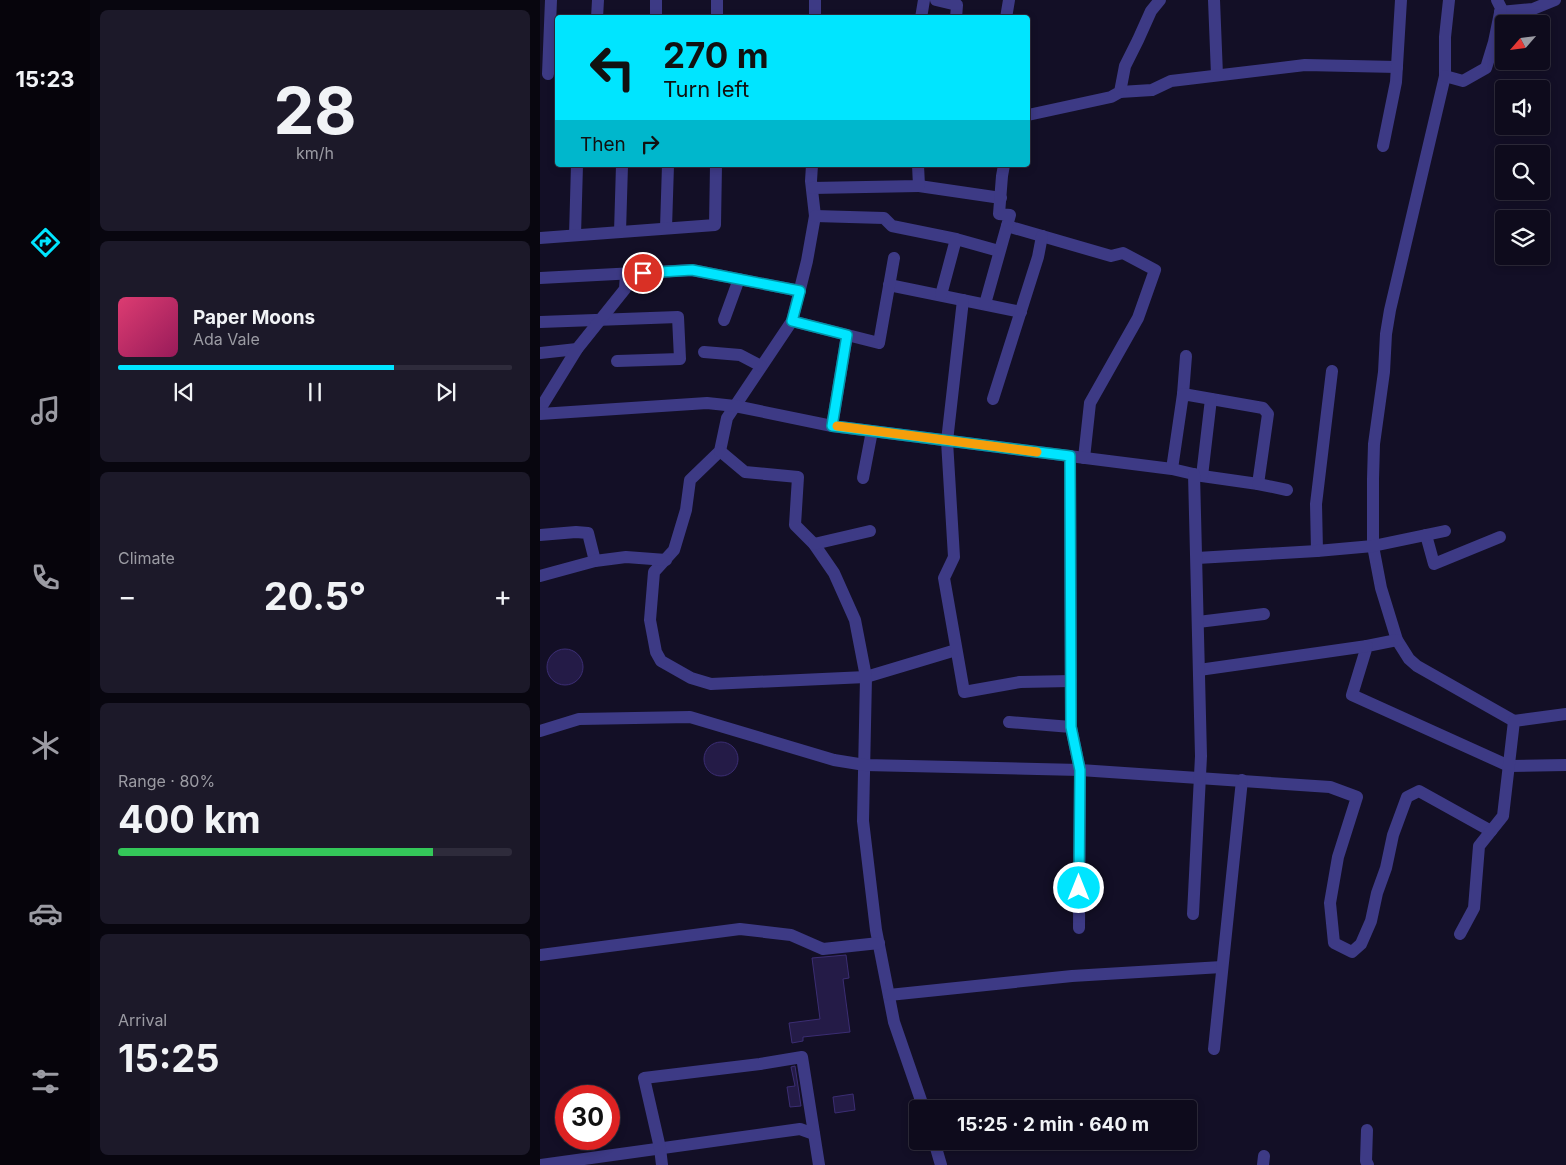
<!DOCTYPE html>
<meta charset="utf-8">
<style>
body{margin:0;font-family:Inter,sans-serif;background:#1c1929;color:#f1f3f6;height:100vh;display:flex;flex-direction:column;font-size:19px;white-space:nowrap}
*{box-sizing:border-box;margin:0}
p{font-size:16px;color:#9b9ba3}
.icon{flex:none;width:28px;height:28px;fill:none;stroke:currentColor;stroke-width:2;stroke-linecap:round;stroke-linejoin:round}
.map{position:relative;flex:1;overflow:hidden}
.sheet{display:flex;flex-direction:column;gap:10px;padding:10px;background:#08060f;width:450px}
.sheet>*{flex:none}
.top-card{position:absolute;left:15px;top:15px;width:475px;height:152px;border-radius:5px;box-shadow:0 2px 8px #0003,0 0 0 1px #2e2b3b;background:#00e5ff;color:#111;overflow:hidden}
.needle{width:32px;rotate:242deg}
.buttons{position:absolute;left:955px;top:15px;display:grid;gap:10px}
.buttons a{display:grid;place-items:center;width:55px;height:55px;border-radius:5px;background:#0e0b1c;box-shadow:0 2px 8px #0003,0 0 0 1px #2e2b3b;font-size:25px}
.speed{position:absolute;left:15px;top:1085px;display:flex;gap:10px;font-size:25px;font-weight:700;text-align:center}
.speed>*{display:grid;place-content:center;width:65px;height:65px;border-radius:50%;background:#0e0b1c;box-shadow:0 2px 8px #0003,0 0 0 1px #2e2b3b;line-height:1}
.speed .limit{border:8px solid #d22;background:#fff;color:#111}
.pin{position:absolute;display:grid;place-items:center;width:42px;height:42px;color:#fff;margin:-21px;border:2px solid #fff;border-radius:50%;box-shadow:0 1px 5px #0007}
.me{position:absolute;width:55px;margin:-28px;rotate:0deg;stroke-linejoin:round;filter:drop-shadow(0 0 4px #0008)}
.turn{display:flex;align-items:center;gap:18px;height:105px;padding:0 25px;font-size:22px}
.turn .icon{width:65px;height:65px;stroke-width:2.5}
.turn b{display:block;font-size:35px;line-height:42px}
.then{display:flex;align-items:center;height:48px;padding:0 25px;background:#0003;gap:10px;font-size:19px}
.big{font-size:38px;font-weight:700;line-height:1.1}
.sheet .tile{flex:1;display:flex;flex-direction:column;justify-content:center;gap:8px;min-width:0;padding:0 18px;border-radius:8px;background:#1c1929}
.sheet .dial{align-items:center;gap:0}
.dial b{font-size:65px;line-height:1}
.song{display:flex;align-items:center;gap:15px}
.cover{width:60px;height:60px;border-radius:8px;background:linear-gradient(135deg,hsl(340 70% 55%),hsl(330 70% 35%))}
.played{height:5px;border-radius:2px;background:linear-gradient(90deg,#00e5ff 70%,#2e2b3b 70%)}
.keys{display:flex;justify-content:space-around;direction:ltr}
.heat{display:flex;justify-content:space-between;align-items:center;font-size:28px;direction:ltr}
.charge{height:8px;border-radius:4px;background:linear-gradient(90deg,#34c759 80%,#2e2b3b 0)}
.trip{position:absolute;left:369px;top:1100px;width:288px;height:50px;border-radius:5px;background:#0e0b1c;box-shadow:0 2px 8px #0003,0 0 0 1px #2e2b3b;font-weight:700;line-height:50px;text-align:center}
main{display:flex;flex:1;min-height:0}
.menu{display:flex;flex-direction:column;width:90px;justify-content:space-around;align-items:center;background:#06040b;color:#9b9ba3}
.menu .icon{width:35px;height:35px}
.menu .current{color:#00e5ff}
.menu b{font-size:22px;color:#f1f3f6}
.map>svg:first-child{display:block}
.building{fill:#241b47;stroke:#3b2d73}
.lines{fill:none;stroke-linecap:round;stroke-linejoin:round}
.minor{stroke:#3d3a85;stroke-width:12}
.route-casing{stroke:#0095a6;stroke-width:12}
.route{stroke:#00e5ff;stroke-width:9}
.slow{stroke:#f59e0b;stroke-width:9}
</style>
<main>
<nav class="menu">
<b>15:23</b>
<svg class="icon current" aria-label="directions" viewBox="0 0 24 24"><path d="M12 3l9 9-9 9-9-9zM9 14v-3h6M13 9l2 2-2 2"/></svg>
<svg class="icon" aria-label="music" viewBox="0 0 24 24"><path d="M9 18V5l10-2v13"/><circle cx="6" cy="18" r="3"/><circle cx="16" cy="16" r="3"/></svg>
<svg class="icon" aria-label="phone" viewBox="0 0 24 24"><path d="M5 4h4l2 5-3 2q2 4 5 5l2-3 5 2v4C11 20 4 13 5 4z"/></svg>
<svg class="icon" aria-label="climate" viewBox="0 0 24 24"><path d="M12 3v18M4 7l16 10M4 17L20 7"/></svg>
<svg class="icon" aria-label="car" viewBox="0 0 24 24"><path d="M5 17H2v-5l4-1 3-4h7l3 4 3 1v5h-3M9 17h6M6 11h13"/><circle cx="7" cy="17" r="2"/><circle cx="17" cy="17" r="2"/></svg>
<svg class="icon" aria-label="filters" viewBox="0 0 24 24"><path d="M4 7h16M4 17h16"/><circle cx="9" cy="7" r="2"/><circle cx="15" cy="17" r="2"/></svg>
</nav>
<section class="sheet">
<div class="tile dial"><b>28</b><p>km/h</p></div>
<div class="tile">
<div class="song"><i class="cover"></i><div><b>Paper Moons</b><p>Ada Vale</p></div></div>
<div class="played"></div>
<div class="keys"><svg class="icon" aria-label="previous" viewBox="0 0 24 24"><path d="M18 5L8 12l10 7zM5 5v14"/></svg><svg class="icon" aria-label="pause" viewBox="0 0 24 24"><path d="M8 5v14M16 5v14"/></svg><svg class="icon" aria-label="next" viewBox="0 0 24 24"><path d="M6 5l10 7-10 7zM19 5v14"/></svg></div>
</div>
<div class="tile"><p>Climate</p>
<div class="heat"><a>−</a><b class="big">20.5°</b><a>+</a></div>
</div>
<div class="tile"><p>Range · 80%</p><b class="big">400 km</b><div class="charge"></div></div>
<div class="tile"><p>Arrival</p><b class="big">15:25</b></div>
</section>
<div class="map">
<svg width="1026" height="1165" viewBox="0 0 1026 1165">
<rect width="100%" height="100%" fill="#130f26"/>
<g class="building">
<circle cx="25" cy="667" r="18"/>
<circle cx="181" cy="759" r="17"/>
<path d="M306 955 309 978 303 979 310 1032 263 1037V1041L252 1043 249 1023 280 1019 272 958Z"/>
<path d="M255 1066 261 1106 250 1107 247 1087 255 1086 251 1067Z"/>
<path d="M313 1094 315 1110 295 1113 293 1097Z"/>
</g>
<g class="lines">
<g class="minor">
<path d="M177 0V18"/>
<path d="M396 0 417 5 416 18"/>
<path d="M674 0 677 75"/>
<path d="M909 0 905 37V76L850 310 846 334 844 372 834 444 833 479V546L841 588 857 640 869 659 877 666 974 721"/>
<path d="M960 12 993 9 1015 0"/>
<path d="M57 18 58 0"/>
<path d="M116 18V0"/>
<path d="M275 18V0"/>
<path d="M381 18 384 0"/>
<path d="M466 18 469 0"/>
<path d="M8 74 11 0"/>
<path d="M905 76 923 81 946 68 954 42 961 8 957 0"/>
<path d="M580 92 612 90 631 81 765 65 857 67"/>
<path d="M488 115 571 97 580 92 585 66 598 40 611 11 620 0"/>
<path d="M843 146 856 82 861 0"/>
<path d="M272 165 271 181 275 216 267 261 252 321 187 418 180 451 150 480 146 510 134 550 114 572 110 620 116 652 121 661 151 678 171 684 326 677 416 650"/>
<path d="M379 186 461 198"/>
<path d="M272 188 379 186 378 165"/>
<path d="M275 216 344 218 352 226 416 239 459 251"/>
<path d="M467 226 571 256 583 253 615 270 598 318 550 403 544 458"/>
<path d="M126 228 128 165"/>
<path d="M80 232 82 165"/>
<path d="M35 235 37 165"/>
<path d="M0 238 175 225 176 165"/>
<path d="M0 278 152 270 260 291"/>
<path d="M349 285 481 312"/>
<path d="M401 295 416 239"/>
<path d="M423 300 407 441 414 557 404 578 424 692 480 682 531 681"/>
<path d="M445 304 470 215 459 214 462 176 464 165"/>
<path d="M184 320 199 279"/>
<path d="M252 321 339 343 354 258"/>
<path d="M0 322 138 317 140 359 77 361"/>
<path d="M164 352 200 355 221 366"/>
<path d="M0 353 37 349"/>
<path d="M643 394 646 356"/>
<path d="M453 399 498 257 502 236"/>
<path d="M0 409 37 349 85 289 86 274"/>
<path d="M0 414 167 403 195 406 292 426 632 469 662 476 718 484 728 414 723 408 643 394 632 469"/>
<path d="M292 426 307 335"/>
<path d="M180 451 205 472 258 477 255 525 274 544 294 573 315 620 326 677 323 821 336 930 354 1022 384 1109"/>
<path d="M530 456 531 727 540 770 539 928"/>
<path d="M662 476 671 399"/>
<path d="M323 478 332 431"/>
<path d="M718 484 747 490"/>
<path d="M0 535 36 532 48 533 55 561"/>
<path d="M886 535 894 564 960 537"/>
<path d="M274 544 330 531"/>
<path d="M777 551 776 504 792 371"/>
<path d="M657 558 777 551 833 546 905 531"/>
<path d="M0 576 55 561 86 557 126 560"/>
<path d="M658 622 724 614"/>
<path d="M857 640 827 646 812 695 969 766 1026 765"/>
<path d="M659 670 827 646"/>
<path d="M469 722 531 727"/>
<path d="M0 731 39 719 150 717 294 760 325 765 540 770 790 787 817 797 798 857 790 903 794 943 812 952 821 944 831 921 837 893 846 868 853 835 867 797 879 791 951 831"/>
<path d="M653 914 661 756 654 474"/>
<path d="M920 934 934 908 939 846 963 816 974 721 1026 714"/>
<path d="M0 955 200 929 251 935 283 949 339 943"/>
<path d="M349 995 532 976 682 967"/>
<path d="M674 1049 702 780"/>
<path d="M827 1130 826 1161 828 1165"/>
<path d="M394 1141 401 1165"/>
<path d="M1 1165 260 1129 274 1134"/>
<path d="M122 1165 120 1148 104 1078 220 1064 262 1057 279 1165"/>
<path d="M723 1165 724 1156"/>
</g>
</g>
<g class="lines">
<defs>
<path id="route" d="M103 273 152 270 260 291 252 321 307 335 292 426 530 456 531 727 540 770 539 888"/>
</defs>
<use href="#route" class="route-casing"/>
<use href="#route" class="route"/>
<path class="slow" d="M297 426 497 452"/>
</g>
</svg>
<div class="buttons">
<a><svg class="needle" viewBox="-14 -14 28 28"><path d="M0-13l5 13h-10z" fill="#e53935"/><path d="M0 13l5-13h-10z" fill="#9b9ba3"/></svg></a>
<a><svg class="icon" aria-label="sound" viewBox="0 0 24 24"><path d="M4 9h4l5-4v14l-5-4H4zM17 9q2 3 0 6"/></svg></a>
<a><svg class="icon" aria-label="search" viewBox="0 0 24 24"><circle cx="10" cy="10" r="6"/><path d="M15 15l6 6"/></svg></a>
<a><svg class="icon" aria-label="layers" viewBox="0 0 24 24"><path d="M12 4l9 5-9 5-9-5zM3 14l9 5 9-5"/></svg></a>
</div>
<div class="speed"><div class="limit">30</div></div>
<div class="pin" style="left:103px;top:273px;background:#d93025"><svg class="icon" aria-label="arrive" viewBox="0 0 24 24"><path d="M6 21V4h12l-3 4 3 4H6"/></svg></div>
<svg class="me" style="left:539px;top:888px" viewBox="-20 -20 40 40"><circle r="17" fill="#00e5ff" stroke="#fff" stroke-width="3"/><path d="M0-11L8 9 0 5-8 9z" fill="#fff"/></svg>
<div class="trip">15:25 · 2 min · 640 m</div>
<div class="top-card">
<div class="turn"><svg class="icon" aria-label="left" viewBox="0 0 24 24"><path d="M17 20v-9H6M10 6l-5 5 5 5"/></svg><div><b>270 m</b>Turn left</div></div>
<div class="then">Then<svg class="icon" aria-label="right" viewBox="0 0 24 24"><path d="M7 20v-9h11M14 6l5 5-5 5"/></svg></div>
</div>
</div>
</main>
